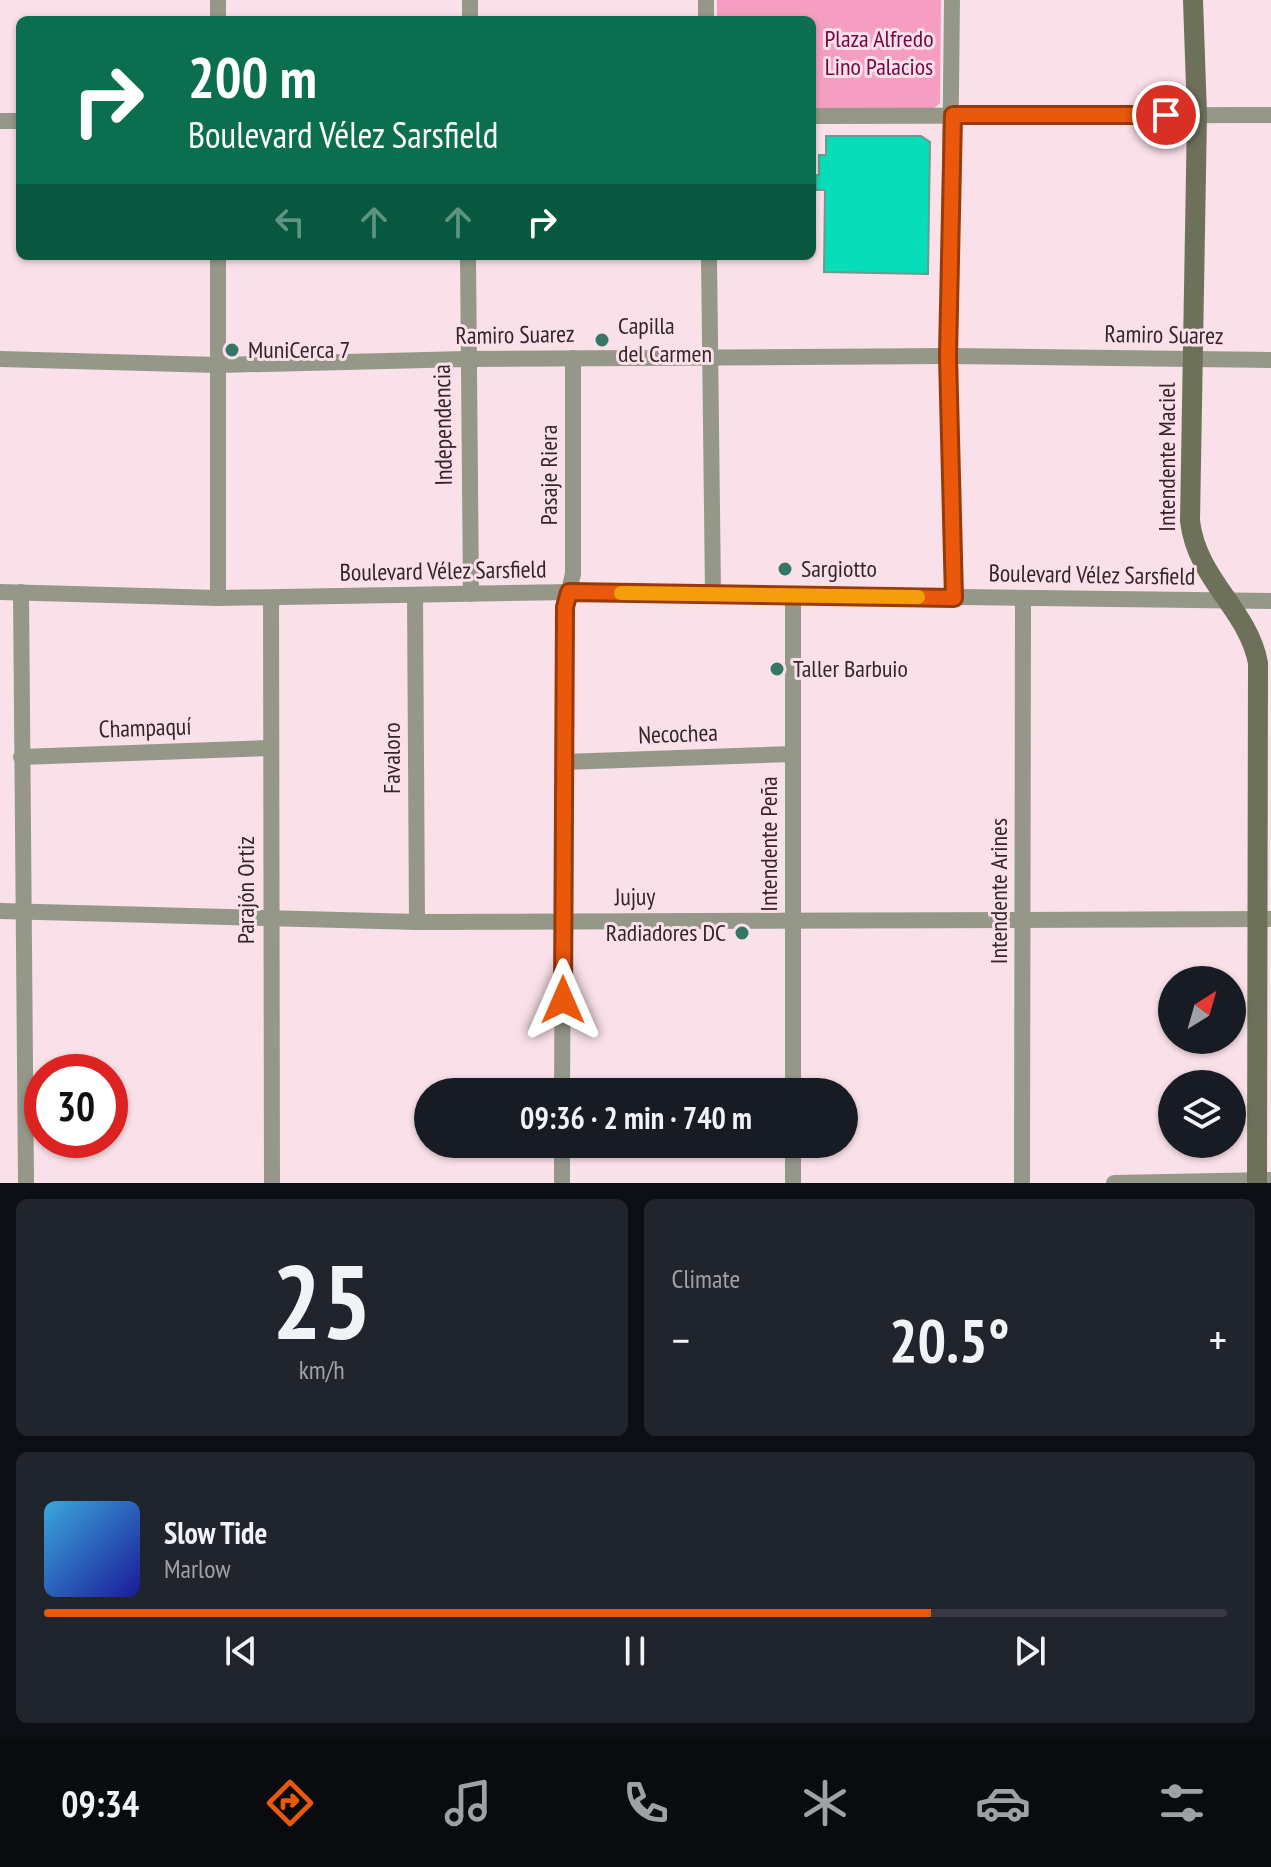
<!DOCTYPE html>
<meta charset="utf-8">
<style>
body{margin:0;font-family:"PT Sans Narrow",sans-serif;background:#20242c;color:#f1f3f6;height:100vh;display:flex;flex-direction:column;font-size:30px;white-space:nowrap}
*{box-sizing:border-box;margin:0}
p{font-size:26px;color:#9ea1a6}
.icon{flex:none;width:44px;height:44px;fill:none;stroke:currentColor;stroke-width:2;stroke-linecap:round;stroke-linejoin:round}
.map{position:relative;height:1183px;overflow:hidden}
.panel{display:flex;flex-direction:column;gap:16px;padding:16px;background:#0d0f14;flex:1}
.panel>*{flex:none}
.hud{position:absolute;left:16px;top:16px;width:800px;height:244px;border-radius:12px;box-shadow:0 2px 6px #0004;background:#0b6e4f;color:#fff;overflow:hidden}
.needle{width:52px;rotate:37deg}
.buttons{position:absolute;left:1158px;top:966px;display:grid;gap:16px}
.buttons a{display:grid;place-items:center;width:88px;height:88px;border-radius:50%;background:#171b24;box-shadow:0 2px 6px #0004;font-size:40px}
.speed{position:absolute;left:24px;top:1054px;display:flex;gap:16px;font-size:40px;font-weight:700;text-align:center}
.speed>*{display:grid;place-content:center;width:104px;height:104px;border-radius:50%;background:#171b24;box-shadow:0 2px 6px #0004;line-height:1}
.speed .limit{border:12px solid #d22;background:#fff;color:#111}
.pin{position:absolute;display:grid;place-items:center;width:68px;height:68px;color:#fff;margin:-34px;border:4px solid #fff;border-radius:50%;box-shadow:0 2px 8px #0007}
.me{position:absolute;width:88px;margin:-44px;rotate:0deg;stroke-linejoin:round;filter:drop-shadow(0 0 6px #0008)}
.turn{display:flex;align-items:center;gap:28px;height:168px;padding:0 40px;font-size:36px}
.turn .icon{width:104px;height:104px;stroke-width:2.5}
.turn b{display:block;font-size:56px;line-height:68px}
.lanes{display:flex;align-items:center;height:76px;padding:0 40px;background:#0003;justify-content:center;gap:40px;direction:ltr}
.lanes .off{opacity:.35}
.big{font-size:60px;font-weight:800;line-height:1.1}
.panel .tile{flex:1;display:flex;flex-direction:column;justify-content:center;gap:12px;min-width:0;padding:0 28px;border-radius:12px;background:#20242c}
.panel .dial{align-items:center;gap:0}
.dial b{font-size:104px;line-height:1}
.song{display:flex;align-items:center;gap:24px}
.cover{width:96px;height:96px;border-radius:12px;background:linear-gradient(135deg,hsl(200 70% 55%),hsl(240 70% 35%))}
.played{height:8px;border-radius:4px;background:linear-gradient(90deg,#ea580c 75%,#363941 75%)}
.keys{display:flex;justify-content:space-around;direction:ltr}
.heat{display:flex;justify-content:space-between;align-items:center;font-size:44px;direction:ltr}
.panel .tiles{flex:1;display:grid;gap:16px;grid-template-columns:1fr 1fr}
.tile:last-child{grid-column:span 2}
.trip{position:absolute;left:414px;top:1078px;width:444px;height:80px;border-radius:40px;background:#171b24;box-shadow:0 2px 6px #0004;font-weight:800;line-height:80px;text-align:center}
.dock{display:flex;height:128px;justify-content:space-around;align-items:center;background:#090b0e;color:#9ea1a6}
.dock .icon{width:56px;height:56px}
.dock .on{color:#ea580c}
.dock b{font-size:36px;color:#f1f3f6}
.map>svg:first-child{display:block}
.green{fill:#f69ec1}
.building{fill:#07ddb8;stroke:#6e998d;stroke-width:2}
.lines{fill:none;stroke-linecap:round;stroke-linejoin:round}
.minor{stroke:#959888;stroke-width:16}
.secondary{stroke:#6e715a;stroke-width:20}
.route-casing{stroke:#983908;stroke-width:20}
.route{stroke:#ea580c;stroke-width:14}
.slow{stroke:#f59e0b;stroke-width:14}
.poi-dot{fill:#357666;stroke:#fae0e9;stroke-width:3}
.labels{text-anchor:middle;stroke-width:6;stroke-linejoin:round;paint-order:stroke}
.park-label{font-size:24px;fill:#730744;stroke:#fae0e9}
.poi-label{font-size:24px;fill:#35252b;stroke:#fae0e9;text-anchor:start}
.street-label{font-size:24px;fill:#35252b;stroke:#fae0e9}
</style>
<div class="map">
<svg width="1271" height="1183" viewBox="0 0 1271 1183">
<rect width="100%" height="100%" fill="#fae0e9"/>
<path class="green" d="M717 0H941L940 103 934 108H812V20H717Z"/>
<path class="building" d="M826 136H921L930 142 928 274 824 272 825 190H816V175H819V155H826Z"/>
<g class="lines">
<g class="minor">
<path d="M470 0V20"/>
<path d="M706 0V20"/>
<path d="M952 0 948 356 954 598"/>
<path d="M218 20V0"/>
<path d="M812 116 1271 115"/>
<path d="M0 121H20"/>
<path d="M468 256 471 594"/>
<path d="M709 256 713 594"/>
<path d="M0 359 218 365 466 359 948 356 1271 360"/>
<path d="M0 592 218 598 569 592 1271 601"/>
<path d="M21 592 26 1183"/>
<path d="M415 595 417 922"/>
<path d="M218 598V256"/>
<path d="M271 598 272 1183"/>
<path d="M21 757 270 748"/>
<path d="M564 762 793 754"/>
<path d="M0 911 417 922 1271 919"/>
<path d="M562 1092 565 607 573 574V358"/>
<path d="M793 1092V596"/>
<path d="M562 1183V1144"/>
<path d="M793 1183V1144"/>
<path d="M1022 1183 1023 599"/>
<path d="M1114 1183 1271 1180"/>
</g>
<path class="secondary" d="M1193 0 1197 115 1190 521C1197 580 1248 609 1258 663L1257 1183"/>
</g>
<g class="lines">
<defs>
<path id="route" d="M563 1000 565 607 569 592 954 598 948 356 953 115H1166"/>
</defs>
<use href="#route" class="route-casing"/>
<use href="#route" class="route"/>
<path class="slow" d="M621 593 918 597"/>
</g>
<g class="poi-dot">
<circle cx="602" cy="340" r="8"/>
<circle cx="232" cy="350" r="8"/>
<circle cx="785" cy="569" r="8"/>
<circle cx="777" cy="669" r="8"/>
<circle cx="742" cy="933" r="8"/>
</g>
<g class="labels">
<g class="park-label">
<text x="879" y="47">Plaza Alfredo<tspan x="879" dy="28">Lino Palacios</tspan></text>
</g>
<g class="poi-label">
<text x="618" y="334">Capilla<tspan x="618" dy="28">del Carmen</tspan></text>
<text x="248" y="358">MuniCerca 7</text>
<text x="801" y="577">Sargiotto</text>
<text x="793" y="677">Taller Barbuio</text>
<text x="726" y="941" text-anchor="end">Radiadores DC</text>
</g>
<g class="street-label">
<text transform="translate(515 335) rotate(-1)" y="8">Ramiro Suarez</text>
<text transform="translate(1164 335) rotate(1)" y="8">Ramiro Suarez</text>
<text transform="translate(443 425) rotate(-91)" y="8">Independencia</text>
<text transform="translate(1167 457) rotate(-90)" y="8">Intendente Maciel</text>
<text transform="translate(549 475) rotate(-90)" y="8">Pasaje Riera</text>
<text transform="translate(443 571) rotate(-1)" y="8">Boulevard Vélez Sarsfield</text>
<text transform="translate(1092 575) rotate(1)" y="8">Boulevard Vélez Sarsfield</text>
<text transform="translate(145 728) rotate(-2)" y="8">Champaquí</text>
<text transform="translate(678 734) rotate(-2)" y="8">Necochea</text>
<text transform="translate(392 758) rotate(-90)" y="8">Favaloro</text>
<text transform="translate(769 844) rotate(-90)" y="8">Intendente Peña</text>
<text transform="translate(246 890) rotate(-90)" y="8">Parajón Ortiz</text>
<text transform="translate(999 891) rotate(-90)" y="8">Intendente Arines</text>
<text transform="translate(635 897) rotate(-1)" y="8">Jujuy</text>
</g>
</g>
</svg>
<div class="buttons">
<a><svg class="needle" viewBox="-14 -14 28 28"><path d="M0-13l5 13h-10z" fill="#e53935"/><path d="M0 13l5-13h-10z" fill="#9ea1a6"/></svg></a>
<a><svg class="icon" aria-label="layers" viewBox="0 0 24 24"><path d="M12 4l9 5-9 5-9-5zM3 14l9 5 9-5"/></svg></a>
</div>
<div class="speed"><div class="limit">30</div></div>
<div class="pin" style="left:1166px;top:115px;background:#d93025"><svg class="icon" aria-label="arrive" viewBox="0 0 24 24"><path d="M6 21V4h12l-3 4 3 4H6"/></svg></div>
<svg class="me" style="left:563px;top:1000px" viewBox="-20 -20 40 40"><path d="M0-17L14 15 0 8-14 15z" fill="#ea580c" stroke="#fff" stroke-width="4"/></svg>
<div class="trip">09:36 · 2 min · 740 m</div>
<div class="hud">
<div class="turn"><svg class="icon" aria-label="right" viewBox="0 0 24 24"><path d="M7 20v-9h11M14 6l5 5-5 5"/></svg><div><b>200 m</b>Boulevard Vélez Sarsfield</div></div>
<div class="lanes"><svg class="icon off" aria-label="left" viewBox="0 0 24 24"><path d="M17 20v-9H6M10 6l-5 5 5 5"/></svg><svg class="icon off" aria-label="ahead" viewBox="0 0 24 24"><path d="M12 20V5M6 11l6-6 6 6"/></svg><svg class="icon off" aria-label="ahead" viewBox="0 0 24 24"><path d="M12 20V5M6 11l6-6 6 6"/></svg><svg class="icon" aria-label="right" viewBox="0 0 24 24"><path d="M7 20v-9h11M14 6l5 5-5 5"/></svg></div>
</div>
</div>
<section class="panel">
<div class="tiles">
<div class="tile dial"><b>25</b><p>km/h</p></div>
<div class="tile"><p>Climate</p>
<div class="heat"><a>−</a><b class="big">20.5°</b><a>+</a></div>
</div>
<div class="tile">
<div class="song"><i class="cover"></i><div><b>Slow Tide</b><p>Marlow</p></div></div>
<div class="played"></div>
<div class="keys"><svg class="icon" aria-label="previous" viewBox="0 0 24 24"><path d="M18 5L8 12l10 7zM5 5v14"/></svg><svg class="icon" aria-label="pause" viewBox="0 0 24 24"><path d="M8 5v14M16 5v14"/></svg><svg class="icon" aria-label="next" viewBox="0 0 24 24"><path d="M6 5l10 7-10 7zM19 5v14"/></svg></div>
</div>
</div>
</section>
<nav class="dock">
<b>09:34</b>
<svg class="icon on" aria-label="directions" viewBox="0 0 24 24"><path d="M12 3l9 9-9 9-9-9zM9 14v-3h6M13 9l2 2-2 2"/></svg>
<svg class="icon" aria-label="music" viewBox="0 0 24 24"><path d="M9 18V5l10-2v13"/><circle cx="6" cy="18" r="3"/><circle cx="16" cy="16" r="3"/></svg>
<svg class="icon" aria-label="phone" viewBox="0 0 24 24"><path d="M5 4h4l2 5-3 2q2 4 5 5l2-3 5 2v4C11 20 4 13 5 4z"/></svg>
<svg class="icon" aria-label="climate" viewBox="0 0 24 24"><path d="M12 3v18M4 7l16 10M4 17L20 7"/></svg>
<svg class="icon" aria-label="car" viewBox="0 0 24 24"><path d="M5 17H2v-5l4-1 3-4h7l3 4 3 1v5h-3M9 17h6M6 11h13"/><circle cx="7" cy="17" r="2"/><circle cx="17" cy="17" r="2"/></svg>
<svg class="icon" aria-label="filters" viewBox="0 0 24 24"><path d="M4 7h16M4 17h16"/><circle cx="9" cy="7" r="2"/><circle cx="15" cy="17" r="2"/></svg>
</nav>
